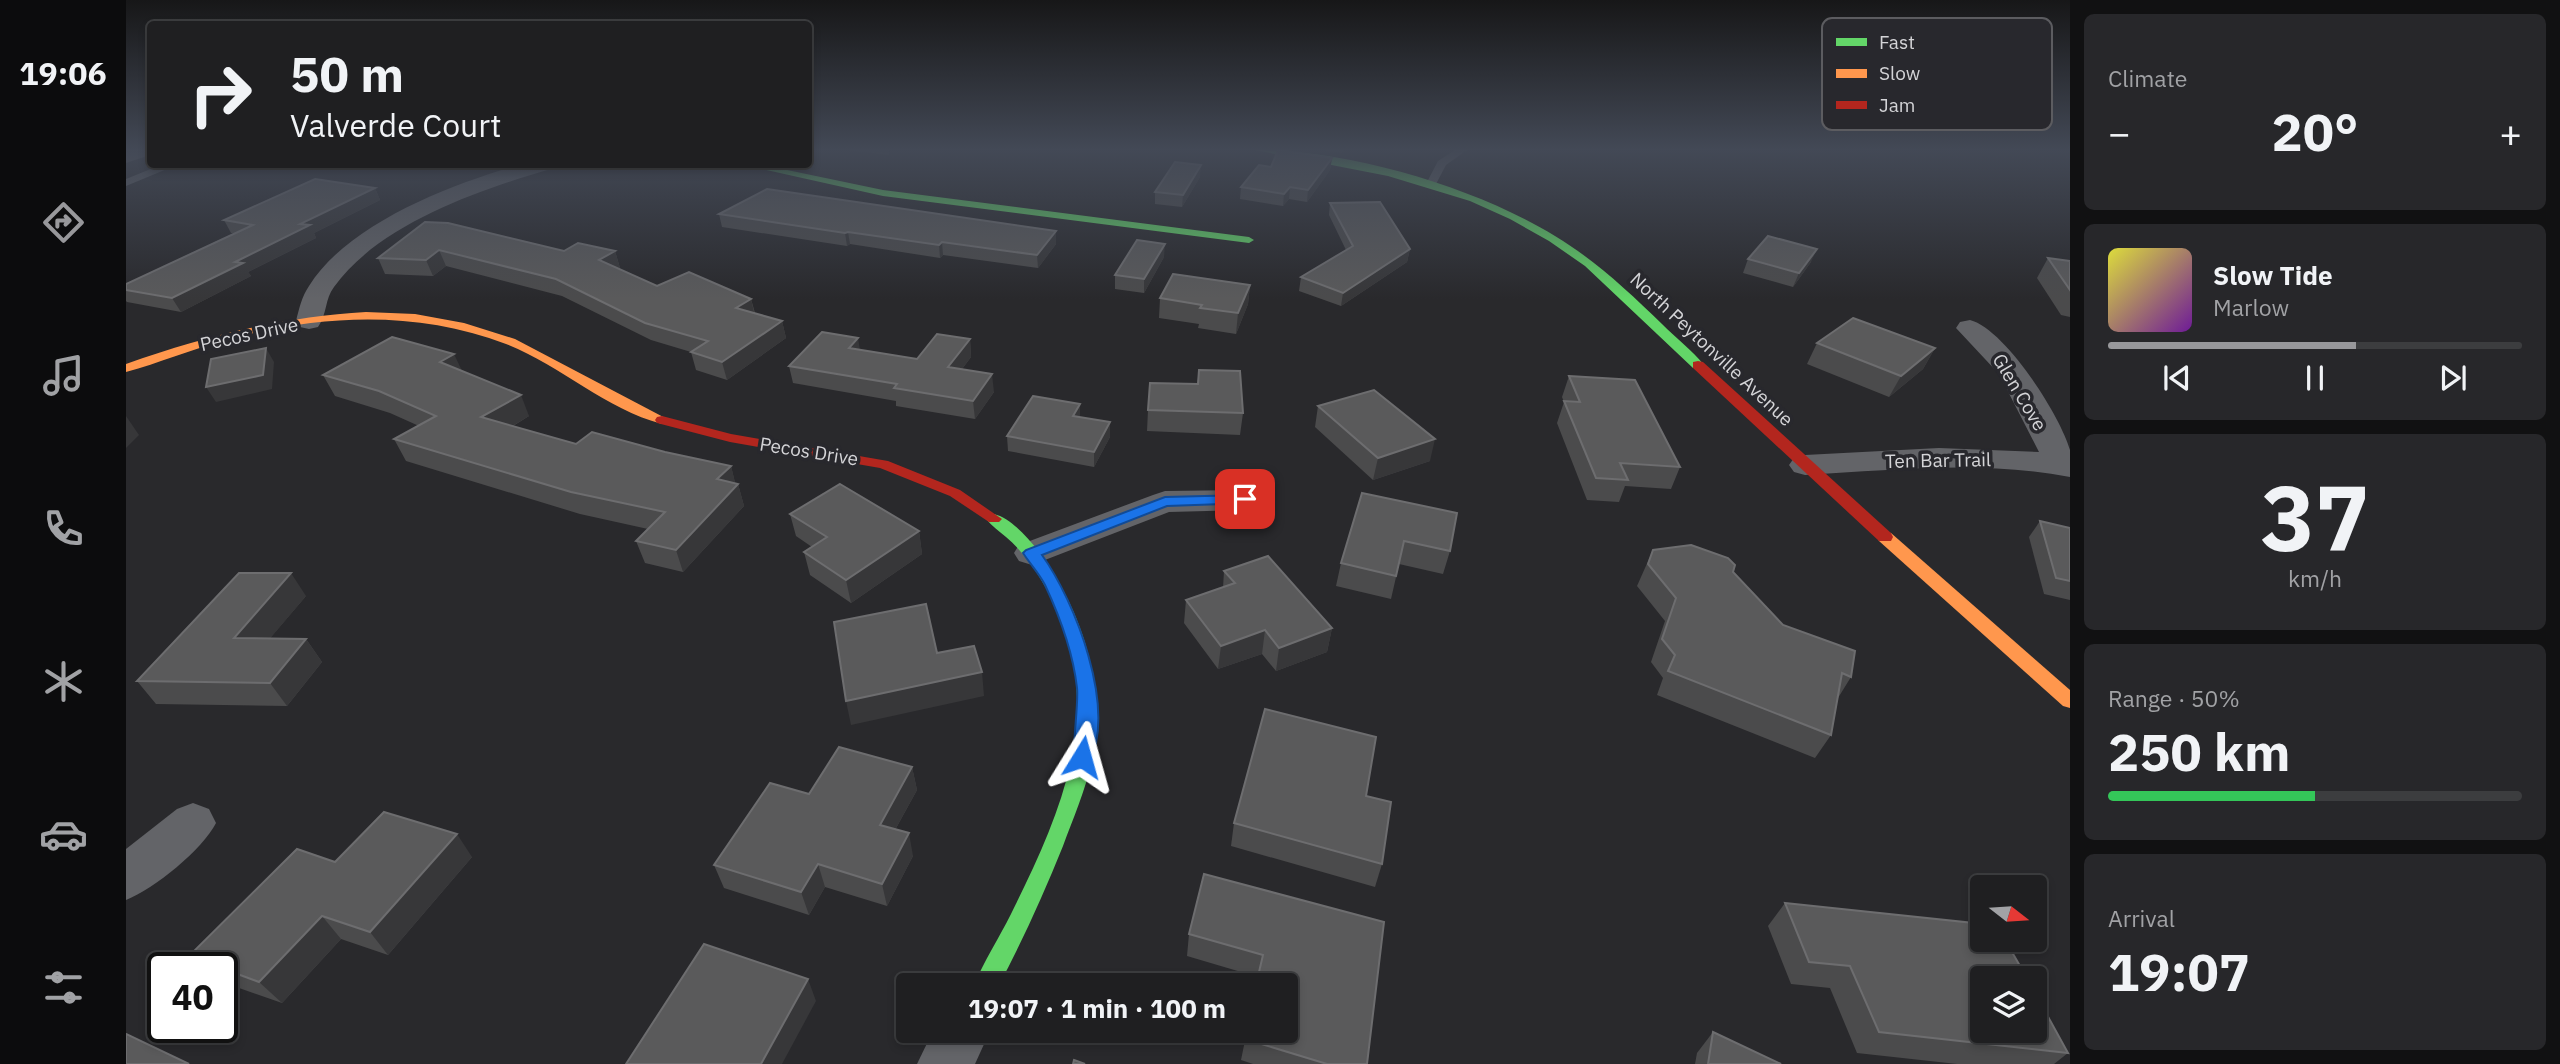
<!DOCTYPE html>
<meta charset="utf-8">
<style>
body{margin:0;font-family:"IBM Plex Sans",sans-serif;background:#27272a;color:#f1f3f6;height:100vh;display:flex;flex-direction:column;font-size:26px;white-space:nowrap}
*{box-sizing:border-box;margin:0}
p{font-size:23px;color:#a1a2a5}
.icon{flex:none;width:38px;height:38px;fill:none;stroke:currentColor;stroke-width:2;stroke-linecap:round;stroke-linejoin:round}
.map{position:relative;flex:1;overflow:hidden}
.drawer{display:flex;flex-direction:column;gap:14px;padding:14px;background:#111112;width:490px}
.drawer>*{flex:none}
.guide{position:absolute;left:21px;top:21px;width:665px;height:147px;border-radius:7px;box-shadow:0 4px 10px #0003,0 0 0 2px #3c3d3f;background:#1f1f21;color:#f1f3f6;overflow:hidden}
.needle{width:46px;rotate:107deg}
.fabs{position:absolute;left:1844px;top:875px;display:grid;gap:14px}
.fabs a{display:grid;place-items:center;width:77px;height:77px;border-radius:7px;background:#1f1f21;box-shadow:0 4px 10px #0003,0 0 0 2px #3c3d3f;font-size:35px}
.speed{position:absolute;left:21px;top:952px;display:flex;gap:14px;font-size:35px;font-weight:700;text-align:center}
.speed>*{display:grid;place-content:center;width:91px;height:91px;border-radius:50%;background:#1f1f21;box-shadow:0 4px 10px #0003,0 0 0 2px #3c3d3f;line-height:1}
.speed .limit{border:4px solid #111;border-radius:10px;background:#fff;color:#111}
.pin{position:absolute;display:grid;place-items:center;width:60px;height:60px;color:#fff;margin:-30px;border-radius:14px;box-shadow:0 4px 10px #0006}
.me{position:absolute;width:77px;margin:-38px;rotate:8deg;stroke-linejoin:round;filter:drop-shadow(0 0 5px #0008)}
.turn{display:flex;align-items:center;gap:24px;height:147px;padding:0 28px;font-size:32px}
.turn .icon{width:91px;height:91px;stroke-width:2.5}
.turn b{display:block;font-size:49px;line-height:60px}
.big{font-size:52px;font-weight:700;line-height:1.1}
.drawer .card{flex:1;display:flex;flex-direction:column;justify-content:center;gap:10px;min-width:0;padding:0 24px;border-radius:10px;background:#27272a}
.drawer .dial{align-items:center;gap:0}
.dial b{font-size:91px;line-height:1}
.song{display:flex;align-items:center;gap:21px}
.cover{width:84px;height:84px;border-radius:10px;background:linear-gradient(135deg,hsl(60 70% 55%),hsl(280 70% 35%))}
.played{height:7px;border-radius:4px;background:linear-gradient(90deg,#98989b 60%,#3c3d3f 60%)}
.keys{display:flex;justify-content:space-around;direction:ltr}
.heat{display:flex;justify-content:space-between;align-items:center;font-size:38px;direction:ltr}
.charge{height:10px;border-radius:5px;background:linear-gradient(90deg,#34c759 50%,#3c3d3f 0)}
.trip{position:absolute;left:770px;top:973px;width:402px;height:70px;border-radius:7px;background:#1f1f21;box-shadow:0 4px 10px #0003,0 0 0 2px #3c3d3f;font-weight:700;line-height:70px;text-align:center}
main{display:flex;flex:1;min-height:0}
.dock{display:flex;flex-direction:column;width:126px;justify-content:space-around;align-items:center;background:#0c0c0d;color:#a1a2a5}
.dock .icon{width:49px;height:49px}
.dock .on{color:#98989b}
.dock b{font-size:32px;color:#f1f3f6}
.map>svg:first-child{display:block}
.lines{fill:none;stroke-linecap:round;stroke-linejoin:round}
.lane{fill:#636468;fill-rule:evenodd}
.street{fill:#636468;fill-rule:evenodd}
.fast{fill:#63d668;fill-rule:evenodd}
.slow{fill:#ff974d;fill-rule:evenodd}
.jam{fill:#b3261e;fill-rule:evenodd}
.wall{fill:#4b4b4c}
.shaded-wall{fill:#373739}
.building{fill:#5a5a5b;stroke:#6d6d6f;stroke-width:2}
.route{fill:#1a73e8;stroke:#114b97;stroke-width:2}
.labels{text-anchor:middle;stroke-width:7;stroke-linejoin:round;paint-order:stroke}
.street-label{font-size:19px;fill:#d4d4d7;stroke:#28282d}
.key{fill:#28282d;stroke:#5c5c60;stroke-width:2}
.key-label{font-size:19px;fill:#d4d4d7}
</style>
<main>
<nav class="dock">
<b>19:06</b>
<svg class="icon on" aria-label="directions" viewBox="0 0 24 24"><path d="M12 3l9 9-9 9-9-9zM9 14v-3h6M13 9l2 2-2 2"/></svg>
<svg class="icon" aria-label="music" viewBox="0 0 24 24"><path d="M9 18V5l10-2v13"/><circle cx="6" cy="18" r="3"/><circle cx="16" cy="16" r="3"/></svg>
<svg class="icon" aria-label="phone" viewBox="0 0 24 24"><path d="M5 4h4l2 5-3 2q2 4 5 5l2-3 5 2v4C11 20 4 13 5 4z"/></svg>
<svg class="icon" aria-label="climate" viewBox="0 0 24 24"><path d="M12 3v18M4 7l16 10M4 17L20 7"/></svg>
<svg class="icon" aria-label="car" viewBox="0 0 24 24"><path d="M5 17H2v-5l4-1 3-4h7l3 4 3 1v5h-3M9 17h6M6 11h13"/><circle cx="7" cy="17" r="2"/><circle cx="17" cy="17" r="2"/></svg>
<svg class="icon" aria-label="filters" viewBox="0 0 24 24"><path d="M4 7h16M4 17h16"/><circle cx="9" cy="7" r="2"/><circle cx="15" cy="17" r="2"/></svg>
</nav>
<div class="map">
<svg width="1944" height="1064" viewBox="0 0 1944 1064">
<rect width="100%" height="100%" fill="#29292c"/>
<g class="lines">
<g class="lane">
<path d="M1329 150H1341L1320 165 1310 184H1302L1301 182 1312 161Z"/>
<path d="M37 164H53L0 186V179Z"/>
</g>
<g class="street">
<path d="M0 150H24V155L0 163Z"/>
<path d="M396 164H431L428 168C356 189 254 223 208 287 199 298 201 315 192 327L183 329 174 327 170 321C173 309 176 296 183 286 222 223 328 183 396 164Z"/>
<path d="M1844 320C1879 329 1934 415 1944 450 1944 458 1944 468 1944 477 1856 460 1768 470 1679 475L1668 472 1663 465 1668 458 1679 455 1813 448 1913 452 1873 374 1830 328 1834 322Z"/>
<path d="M1119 490 1131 493 1136 500 1131 507 1119 510 1043 512 906 565 893 561 888 553 893 545 1027 495 1039 491Z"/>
<path d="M67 803 83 809 90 823C77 849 28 889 0 900V849L51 809Z"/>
<path d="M807 1031H864L849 1064H791Z"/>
</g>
<g class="fast">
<path d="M1129 150C1224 150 1349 187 1429 236 1469 260 1503 292 1536 324 1550 338 1566 350 1578 365L1577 368H1567L1459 266 1423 241 1384 219 1344 201 1262 176Z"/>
<path d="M613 164H633L757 190 1123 237 1128 240 1123 243 757 196Z"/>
<path d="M868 514C892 520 918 557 930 577 961 631 979 694 967 755 961 787 948 816 937 846 918 893 897 940 873 985H848C858 961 873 938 885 914 942 799 987 693 911 573 902 560 892 547 880 537 873 531 866 526 860 519Z"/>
</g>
<g class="slow">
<path d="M240 312 289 314 338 323 389 339 543 420 536 424C479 409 434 365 380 344 288 309 189 315 96 341 64 350 33 363 0 372V364C79 336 156 317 240 312Z"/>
<path d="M1759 532 1765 533 1944 690V708L1937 706 1753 541 1751 537Z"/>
</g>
<g class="jam">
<path d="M1572 361 1577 362 1765 533 1767 537 1765 541H1753L1567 368V362Z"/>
<path d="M536 416 605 434 762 461 834 490 876 519 873 522H863L824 496 754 468 604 442 531 423 529 420 531 417Z"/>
</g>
</g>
<g class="wall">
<path d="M721 150H763V155Z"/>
<path d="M1199 150H1218L1216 153Z"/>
<path d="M1206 158 1204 170 1181 202 1163 199 1157 206 1114 199 1115 187 1145 167Z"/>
<path d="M1074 177 1056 207 1029 204V192Z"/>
<path d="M249 188 254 200 188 233 190 238 122 272 125 276 55 312 1 302 0 301V284L108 233H105L98 220Z"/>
<path d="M1204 203 1284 249 1281 262 1215 306 1173 291 1175 277 1220 250 1203 215Z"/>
<path d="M593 214 930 244 912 268 817 255 814 258 724 244 721 246 596 227Z"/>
<path d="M299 222 438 251H489L494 268 492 269 531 286 625 299 629 313 656 321 660 338 601 380 570 370 565 352 525 340 436 296 320 266 307 276 259 274 252 258Z"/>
<path d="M1038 257 1018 293 989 289V275Z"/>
<path d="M1922 258 1944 261V317L1935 315 1911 278Z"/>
<path d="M1622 259 1685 262 1667 287 1617 273Z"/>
<path d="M1124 285 1122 304 1110 334 1072 328 1073 324 1033 318 1034 298Z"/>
<path d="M844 339 845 357 836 369 868 392 849 419 770 406V401L667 383 663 366 734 350 791 359Z"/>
<path d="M1691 343 1809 348 1797 369 1763 397 1681 364Z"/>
<path d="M1073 370 1117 413 1114 435 1021 431 1022 410 1071 384Z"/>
<path d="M336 371 403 416 387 426 450 444 539 452 605 466 609 483 612 484 618 506 557 572 519 563 510 541 522 529 454 514 280 461 268 439 293 426 264 413 209 396 197 375Z"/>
<path d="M1443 376 1554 467 1545 489 1499 486 1493 502 1461 500 1431 423 1438 402 1436 397Z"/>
<path d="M1192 406 1304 461 1247 480 1189 427Z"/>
<path d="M954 417 984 422V437L968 467 882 451 881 436Z"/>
<path d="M1236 493 1324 551 1317 574 1273 564 1265 599 1210 586 1215 563Z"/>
<path d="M664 514 793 531 796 554 725 603 684 575 678 552 686 547 670 536Z"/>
<path d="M1914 521 1944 528V600L1918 594 1903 537Z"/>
<path d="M1527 550 1607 572 1657 625 1725 677 1712 698 1705 735 1689 758 1531 695 1537 678 1525 662 1539 621 1511 586Z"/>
<path d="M1098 571 1206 628 1201 652 1150 671 1136 654 1092 669 1058 623 1060 600 1097 588Z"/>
<path d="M180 596 144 638 180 639 196 662 161 706 30 704 11 681Z"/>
<path d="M786 767 791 790 769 830 787 856 761 906 699 887 683 915 598 888 588 865 683 794Z"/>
<path d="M1240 796 1256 864 1249 887 1105 846 1108 823Z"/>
<path d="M346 857 262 955 215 939 156 1003 96 982V968H75L63 956 209 862Z"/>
<path d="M1078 874 1241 1064H1127L1115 1060 1132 977 1061 956 1063 934Z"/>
<path d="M1659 903 1942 1053 1928 1064H1831L1731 1053 1704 988 1665 984 1642 926Z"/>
<path d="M1587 1032 1655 1064H1569L1571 1053Z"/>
</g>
<g class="shaded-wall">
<path d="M1206 158 1204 170 1181 202 1182 190Z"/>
<path d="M1075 165 1074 177 1056 207 1057 195Z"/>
<path d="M1164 187 1163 199 1157 206 1158 194Z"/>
<path d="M249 188 254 200 188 233 190 238 122 272 125 276 55 312 46 298 174 224Z"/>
<path d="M930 231V244L912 268 911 255Z"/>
<path d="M722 232 724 244 721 246 719 233Z"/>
<path d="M816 242 817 255 814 258 813 245Z"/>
<path d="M1039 244 1038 257 1018 293V279Z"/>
<path d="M1284 249 1281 262 1215 306 1217 293Z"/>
<path d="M1691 249 1685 262 1667 287 1673 273Z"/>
<path d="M313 250 320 266 307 276 300 260Z"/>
<path d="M489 251 494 268 479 276 473 260Z"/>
<path d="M1124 285 1122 304 1110 334 1112 313Z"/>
<path d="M625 299 629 316 610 308Z"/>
<path d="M656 321 660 338 601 380 596 362Z"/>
<path d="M732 338 735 356 723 348Z"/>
<path d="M844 339 845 357 824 385 822 367Z"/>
<path d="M140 348 148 362 146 389 90 402 80 387Z"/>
<path d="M1809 348 1797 369 1763 397 1775 376Z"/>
<path d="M328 354 338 375 314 362Z"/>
<path d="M866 374 868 392 849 419 847 401Z"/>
<path d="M395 395 403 416 364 439 355 417Z"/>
<path d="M954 404V419L947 416Z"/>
<path d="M0 416 13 435 0 448Z"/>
<path d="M984 422V437L968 467V452Z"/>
<path d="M1309 439 1304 461 1247 480 1252 458Z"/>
<path d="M605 466 610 486 612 484 618 506 557 572 550 550 591 479Z"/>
<path d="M793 531 796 554 725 603 720 580Z"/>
<path d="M165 573 180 596 125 661 108 638Z"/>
<path d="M1206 628 1201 652 1150 671 1153 648Z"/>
<path d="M1139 630 1136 654 1092 669 1095 646Z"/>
<path d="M180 639 196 662 161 706 144 683Z"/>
<path d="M856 672 858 696 725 725 720 701Z"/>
<path d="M786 767 791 790 759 848 754 825Z"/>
<path d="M783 833 787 856 761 906 756 884Z"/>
<path d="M331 834 346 857 262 955 244 932Z"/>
<path d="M692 864 699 887 683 915 675 892Z"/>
<path d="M196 916 215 939 156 1003 133 982Z"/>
<path d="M682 979 690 1001 656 1064H635Z"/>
</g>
<g class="building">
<path d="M1152 150 1206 158 1182 190 1164 187 1158 194 1115 187 1133 165 1145 167Z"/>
<path d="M1049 162 1075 165 1057 195 1029 192Z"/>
<path d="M189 179 249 188 174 224 184 225 109 262 117 263 46 298 0 290V284L127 225 98 220Z"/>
<path d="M641 189 930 231 911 255 816 242 813 245 722 232 719 233 593 214Z"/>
<path d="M1254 202 1284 249 1217 293 1175 277 1227 246 1204 203Z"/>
<path d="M299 222 322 223 438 251 452 243 489 251 473 260 531 286 563 272 625 299 610 308 656 321 596 362 565 352 582 341 519 323 430 279 313 250 300 260 252 258Z"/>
<path d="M1642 236 1691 249 1673 273 1622 259Z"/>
<path d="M1011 240 1039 244 1018 279 989 275Z"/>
<path d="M1922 258 1944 261V290Z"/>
<path d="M1047 274 1124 285 1112 313 1074 308 1076 305 1034 298Z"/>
<path d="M1727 318 1809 348 1775 376 1691 343Z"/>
<path d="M696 332 732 338 723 348 791 359 811 334 844 339 822 367 866 374 847 401 768 388 771 384 663 366Z"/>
<path d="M266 337 328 354 314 362 395 395 355 417 450 444 466 432 539 452 605 466 591 479 612 484 550 550 510 541 539 512 445 492 268 439 310 416 253 391 197 375Z"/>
<path d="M140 348 137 375 80 387 85 359Z"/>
<path d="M1073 370 1114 371 1117 413 1022 410 1024 383 1072 384Z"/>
<path d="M1443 376 1509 380 1554 467 1494 463 1502 480 1470 478 1438 401 1454 402Z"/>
<path d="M1248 390 1309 439 1252 458 1192 406Z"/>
<path d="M907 396 954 404 947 416 984 422 968 452 881 436Z"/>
<path d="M714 484 793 531 720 580 678 552 701 537 664 514Z"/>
<path d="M1236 493 1331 513 1324 551 1278 541 1270 576 1215 563Z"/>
<path d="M1914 521 1944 528V581L1930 578Z"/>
<path d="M1565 545 1602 558 1609 565 1607 572 1657 625 1729 651 1725 677 1716 673 1705 735 1542 671 1549 655 1536 639 1550 598 1522 564 1527 550Z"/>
<path d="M1142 556 1206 628 1153 648 1139 630 1095 646 1060 600 1109 583 1098 571Z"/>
<path d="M113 573H165L108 638 180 639 144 683 11 681Z"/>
<path d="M800 604 811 653 848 646 856 672 720 701 708 622Z"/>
<path d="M1139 709 1250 737 1240 796 1265 802 1256 864 1108 823Z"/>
<path d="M713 747 786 767 754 825 783 833 756 884 692 864 675 892 588 865 644 783 683 794Z"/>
<path d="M258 812 331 834 244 932 196 916 133 982 63 956 171 849 209 862Z"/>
<path d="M1078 874 1258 922 1241 1064H1201L1119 1039 1121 1031H1160V985H1130L1137 955 1063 934Z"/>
<path d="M1659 903 1857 924V940H1879L1901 978H1857V1031H1909V993L1942 1053 1753 1032 1724 966 1683 962Z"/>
<path d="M578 944 682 979 635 1064H500Z"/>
<path d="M1587 1032 1655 1064H1582Z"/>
<path d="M0 1034 63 1064H0Z"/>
<path d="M948 1060 959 1064H947Z"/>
</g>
<linearGradient id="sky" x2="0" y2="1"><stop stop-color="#171718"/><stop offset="0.5" stop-color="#434956"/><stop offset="1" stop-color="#434956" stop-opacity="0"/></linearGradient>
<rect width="1944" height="299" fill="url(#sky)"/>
<path class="route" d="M1119 495 1125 496 1127 499 1125 503 1041 506 916 555C949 601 991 708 963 763L956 765 949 763C945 755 953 703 951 688 947 652 934 617 919 585 913 573 904 564 897 553L900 550 1039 497Z"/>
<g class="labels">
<g class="street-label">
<text transform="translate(123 334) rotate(-12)" y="7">Pecos Drive</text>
<text transform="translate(1586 349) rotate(43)" y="7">North Peytonville Avenue</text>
<text transform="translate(1894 392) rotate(59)" y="7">Glen Cove</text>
<text transform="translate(683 451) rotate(9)" y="7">Pecos Drive</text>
<text transform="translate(1812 460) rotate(-1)" y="7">Ten Bar Trail</text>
</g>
</g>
<rect x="1696" y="18" width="230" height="112" rx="10" class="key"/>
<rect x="1710" y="38" width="31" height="8" fill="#63d668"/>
<rect x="1710" y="69" width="31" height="9" fill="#ff974d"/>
<rect x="1710" y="101" width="31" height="8" fill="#b3261e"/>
<g class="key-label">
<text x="1753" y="49">Fast</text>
<text x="1753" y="80">Slow</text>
<text x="1753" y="112">Jam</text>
</g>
</svg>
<div class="fabs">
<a><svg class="needle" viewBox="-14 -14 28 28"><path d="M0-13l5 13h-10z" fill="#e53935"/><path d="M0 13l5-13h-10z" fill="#a1a2a5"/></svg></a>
<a><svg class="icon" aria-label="layers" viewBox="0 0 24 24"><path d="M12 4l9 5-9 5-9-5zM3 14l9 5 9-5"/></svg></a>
</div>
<div class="speed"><div class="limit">40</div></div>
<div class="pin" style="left:1119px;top:499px;background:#d93025"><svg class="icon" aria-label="arrive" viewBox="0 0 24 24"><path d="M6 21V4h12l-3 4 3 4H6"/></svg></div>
<svg class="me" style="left:956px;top:757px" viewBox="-20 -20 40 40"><path d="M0-17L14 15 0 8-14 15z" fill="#1a73e8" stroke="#fff" stroke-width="4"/></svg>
<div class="trip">19:07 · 1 min · 100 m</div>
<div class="guide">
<div class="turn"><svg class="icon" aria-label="right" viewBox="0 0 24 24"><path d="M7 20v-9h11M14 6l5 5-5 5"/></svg><div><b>50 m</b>Valverde Court</div></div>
</div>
</div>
<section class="drawer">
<div class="card"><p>Climate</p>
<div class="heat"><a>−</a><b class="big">20°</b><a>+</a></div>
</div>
<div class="card">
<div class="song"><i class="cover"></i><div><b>Slow Tide</b><p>Marlow</p></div></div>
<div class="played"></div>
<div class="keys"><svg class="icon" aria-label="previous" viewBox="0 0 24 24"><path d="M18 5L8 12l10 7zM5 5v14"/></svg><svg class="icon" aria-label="pause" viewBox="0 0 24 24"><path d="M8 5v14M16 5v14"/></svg><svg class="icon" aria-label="next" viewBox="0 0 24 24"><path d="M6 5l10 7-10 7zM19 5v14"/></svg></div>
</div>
<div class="card dial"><b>37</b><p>km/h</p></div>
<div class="card"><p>Range · 50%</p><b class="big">250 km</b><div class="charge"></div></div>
<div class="card"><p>Arrival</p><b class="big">19:07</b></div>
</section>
</main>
